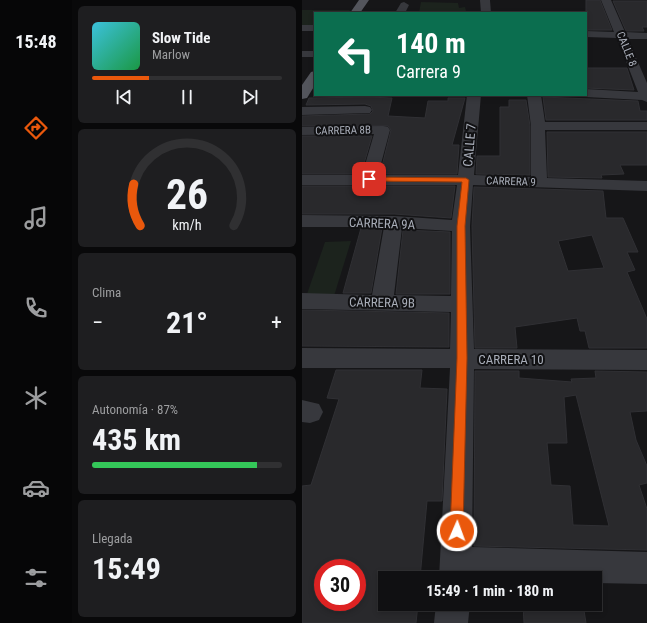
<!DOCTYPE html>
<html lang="es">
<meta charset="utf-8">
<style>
body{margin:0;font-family:"Roboto Condensed",sans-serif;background:#1e1e20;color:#f1f3f6;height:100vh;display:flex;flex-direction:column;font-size:15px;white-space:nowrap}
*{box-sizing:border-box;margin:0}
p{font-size:13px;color:#9c9d9f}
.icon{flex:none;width:22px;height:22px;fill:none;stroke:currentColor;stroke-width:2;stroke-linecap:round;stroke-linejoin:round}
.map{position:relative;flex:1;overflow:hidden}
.drawer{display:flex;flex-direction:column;gap:6px;padding:6px;background:#09090a;width:230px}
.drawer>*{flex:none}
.hud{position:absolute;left:12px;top:12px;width:273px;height:84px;border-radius:0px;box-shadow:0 2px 6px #0003,0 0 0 1px #303032;background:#0b6e4f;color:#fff;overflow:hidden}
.speed{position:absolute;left:12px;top:559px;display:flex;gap:8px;font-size:20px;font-weight:700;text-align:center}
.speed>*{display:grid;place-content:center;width:52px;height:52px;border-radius:50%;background:#101012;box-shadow:0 2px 6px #0003,0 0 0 1px #303032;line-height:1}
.speed .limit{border:6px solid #d22;background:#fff;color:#111}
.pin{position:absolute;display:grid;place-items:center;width:34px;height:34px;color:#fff;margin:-17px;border-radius:8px;box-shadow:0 2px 6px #0006}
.me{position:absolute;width:44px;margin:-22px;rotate:2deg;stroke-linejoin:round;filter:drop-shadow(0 0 3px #0008)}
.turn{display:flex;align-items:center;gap:14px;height:84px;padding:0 16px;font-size:18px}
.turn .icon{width:52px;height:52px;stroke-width:2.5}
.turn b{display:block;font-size:28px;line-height:34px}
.big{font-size:30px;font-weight:700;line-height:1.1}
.drawer .widget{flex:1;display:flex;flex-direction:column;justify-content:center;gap:6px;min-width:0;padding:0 14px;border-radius:6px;background:#1e1e20}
.drawer .dial{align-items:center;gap:0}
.dial svg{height:104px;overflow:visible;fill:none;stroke:#303032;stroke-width:7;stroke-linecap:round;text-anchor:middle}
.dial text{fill:#f1f3f6;stroke:none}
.song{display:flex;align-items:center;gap:12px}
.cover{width:48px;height:48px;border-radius:6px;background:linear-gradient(135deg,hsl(190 70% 55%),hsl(140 70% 35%))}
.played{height:4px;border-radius:2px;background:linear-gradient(90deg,#ea580c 30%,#303032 30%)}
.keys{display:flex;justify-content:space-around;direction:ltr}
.heat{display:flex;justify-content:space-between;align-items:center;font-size:22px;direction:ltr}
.charge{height:6px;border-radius:3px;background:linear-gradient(90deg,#34c759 87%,#303032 0)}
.trip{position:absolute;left:76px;top:571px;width:224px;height:40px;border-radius:0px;background:#101012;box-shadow:0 2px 6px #0003,0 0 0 1px #303032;font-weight:700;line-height:40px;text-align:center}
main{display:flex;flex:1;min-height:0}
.tab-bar{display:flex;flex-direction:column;width:72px;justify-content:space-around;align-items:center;background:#060607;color:#9c9d9f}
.tab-bar .icon{width:28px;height:28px}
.tab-bar .current{color:#ea580c}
.tab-bar b{font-size:18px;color:#f1f3f6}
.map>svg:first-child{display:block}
.green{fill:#1c231d}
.building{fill:#29292c;stroke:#303034;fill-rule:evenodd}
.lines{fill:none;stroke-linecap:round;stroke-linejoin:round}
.minor{fill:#37383d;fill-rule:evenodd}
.major{fill:#53555c;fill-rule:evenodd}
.route{fill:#ea580c;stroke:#983908}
.labels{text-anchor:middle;stroke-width:4;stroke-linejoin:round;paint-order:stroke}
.far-street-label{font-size:11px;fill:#a8adb8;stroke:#111113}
.street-label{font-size:13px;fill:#a8adb8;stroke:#111113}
</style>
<main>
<nav class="tab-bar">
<b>15:48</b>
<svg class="icon current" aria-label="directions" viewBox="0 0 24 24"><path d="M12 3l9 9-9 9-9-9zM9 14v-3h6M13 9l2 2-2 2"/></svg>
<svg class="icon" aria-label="music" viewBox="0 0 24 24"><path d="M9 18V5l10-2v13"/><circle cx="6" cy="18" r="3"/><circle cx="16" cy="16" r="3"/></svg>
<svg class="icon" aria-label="phone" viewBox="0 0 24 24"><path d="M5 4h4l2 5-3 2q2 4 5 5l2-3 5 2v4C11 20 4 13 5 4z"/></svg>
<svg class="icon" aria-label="climate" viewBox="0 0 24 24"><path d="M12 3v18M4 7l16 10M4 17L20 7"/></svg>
<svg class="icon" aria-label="car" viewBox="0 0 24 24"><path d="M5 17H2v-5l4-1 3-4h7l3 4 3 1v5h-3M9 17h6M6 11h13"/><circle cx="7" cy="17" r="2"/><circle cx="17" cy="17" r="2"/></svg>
<svg class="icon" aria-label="filters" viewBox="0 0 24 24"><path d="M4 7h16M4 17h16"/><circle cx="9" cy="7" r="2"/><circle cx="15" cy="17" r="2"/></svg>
</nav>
<section class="drawer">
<div class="widget">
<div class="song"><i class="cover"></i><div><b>Slow Tide</b><p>Marlow</p></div></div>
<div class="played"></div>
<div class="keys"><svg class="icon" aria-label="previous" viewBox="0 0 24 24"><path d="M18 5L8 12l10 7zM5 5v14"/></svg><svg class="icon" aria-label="pause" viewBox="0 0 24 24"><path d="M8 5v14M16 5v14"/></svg><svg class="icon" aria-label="next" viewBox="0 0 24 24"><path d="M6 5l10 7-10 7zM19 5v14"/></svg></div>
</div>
<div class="widget dial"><svg viewBox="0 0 100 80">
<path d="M14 69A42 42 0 1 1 86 69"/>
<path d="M14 69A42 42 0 0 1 9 37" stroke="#ea580c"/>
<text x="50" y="56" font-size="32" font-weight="700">26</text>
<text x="50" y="72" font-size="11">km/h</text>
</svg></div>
<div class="widget"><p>Clima</p>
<div class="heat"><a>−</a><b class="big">21°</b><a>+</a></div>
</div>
<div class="widget"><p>Autonomía · 87%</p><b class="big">435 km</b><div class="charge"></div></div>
<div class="widget"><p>Llegada</p><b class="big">15:49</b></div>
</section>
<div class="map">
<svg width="345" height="623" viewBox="0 0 345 623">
<rect width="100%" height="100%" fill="#161618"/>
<g class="green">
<path d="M119 2 156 3 157 8 163 7 164 11 170 13H117Z"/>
<path d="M0 10H48L46 13H13V27H0Z"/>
<path d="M49 241 32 296 4 297 23 242Z"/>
</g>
<g class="building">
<path d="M284 0H298L310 30H284Z"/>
<path d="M311 1H345V27H340L342 31H324Z"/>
<path d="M284 68H325L332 90 284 88Z"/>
<path d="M67 97 90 98 86 116 123 118 126 101H146V98H163L150 145H157L155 174H78L89 130 86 126H0V116L68 114 71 111 69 106 63 104 4 105 7 98Z"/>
<path d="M241 97 336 101 338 111H345V120H244Z"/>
<path d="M207 100H224L228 126V175L174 174 175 156H198V107H207Z"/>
<path d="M245 132H345V165H318L322 174 299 175 300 178 246 177Z"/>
<path d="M0 136H70L59 174H0Z"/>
<path d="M0 186H153L149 218 92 214H0Z"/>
<path d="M172 187 301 191 304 218H321L336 252H325L333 270 325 272 345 319V348H287L283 331H278L275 318 213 327 215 348H173L170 226ZM290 235 302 268 266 271 256 241Z"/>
<path d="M59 228H80L69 293H41Z"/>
<path d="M101 230 148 232V294H94Z"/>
<path d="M0 310 147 313V347L0 346Z"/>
<path d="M34 370H120L118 388 145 389 140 501H125L118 578H83V604H116L114 623H0V486L9 485 37 399 25 398ZM21 568H55V602H21Z"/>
<path d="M173 371H217V378L270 382 269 379 294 378 293 371 345 372V411L328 412 334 440 345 466V483L337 485 345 509V550L172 546ZM274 395 307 526 271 525 268 486 249 485 245 443H265L262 397Z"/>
<path d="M221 604H281L284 623H222Z"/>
</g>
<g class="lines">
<g class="minor">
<path d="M178 0H188L189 13H179Z"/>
<path d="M299 0H309L323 32 345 33V39H326L345 83V102L340 100 284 97 279 95H284V89L336 92 315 38 284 37V31L312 32Z"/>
<path d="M102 2 107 5 103 13H93L99 3Z"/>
<rect x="0" y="25" width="13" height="6"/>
<rect x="0" y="51" width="13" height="6"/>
<path d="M165 95H179L172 175 229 177V126L225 95H239L243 122H345V130H243L245 178 345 181V191L171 185 168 226 172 349 345 350V370L172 369 170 547 345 552V584L293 583V578H137L148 368H0V348L148 349 149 312 0 309V293L70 295 82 227H0V215L92 216 150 220 155 185H0V175H60L72 134 0 135V127L81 126 86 127 88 130 76 175H156ZM100 228 150 231 149 296 92 295Z"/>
<path d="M63 106 68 107 70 110 68 113 0 115V107Z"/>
<path d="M0 400 17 404 21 412 17 420 8 423 0 422Z"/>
<path d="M134 604H168L166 623H132Z"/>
</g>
<g class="major">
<path d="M57 0H67L58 13H48Z"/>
<path d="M13 71V85L5 98 0 99V85L9 72Z"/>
</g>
</g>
<path class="route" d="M67 177 164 178 167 180 163 226 165 358 161 531 159 536 155 538 150 536 148 531 155 358V226L160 182 65 181V178Z"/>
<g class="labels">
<g class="far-street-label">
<text transform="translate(325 49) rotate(68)" y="4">CALLE 8</text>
<text transform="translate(41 130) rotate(-1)" y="4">CARRERA 8B</text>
<text transform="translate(209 181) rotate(2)" y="4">CARRERA 9</text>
</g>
<g class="street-label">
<text transform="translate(167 145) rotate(-85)" y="5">CALLE 7</text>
<text transform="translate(80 223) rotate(2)" y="5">CARRERA 9A</text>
<text transform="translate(80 302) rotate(1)" y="5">CARRERA 9B</text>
<text x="209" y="364">CARRERA 10</text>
</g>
</g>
</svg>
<div class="speed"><div class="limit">30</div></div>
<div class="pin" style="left:67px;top:179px;background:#d93025"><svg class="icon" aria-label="arrive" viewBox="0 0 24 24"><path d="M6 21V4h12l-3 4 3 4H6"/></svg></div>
<svg class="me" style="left:155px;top:531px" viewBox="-20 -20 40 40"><circle r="17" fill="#ea580c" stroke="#fff" stroke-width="3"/><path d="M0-11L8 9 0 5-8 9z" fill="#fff"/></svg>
<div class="trip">15:49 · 1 min · 180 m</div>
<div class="hud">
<div class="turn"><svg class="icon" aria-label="left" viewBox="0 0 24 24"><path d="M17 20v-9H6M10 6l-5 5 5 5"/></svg><div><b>140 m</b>Carrera 9</div></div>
</div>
</div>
</main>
